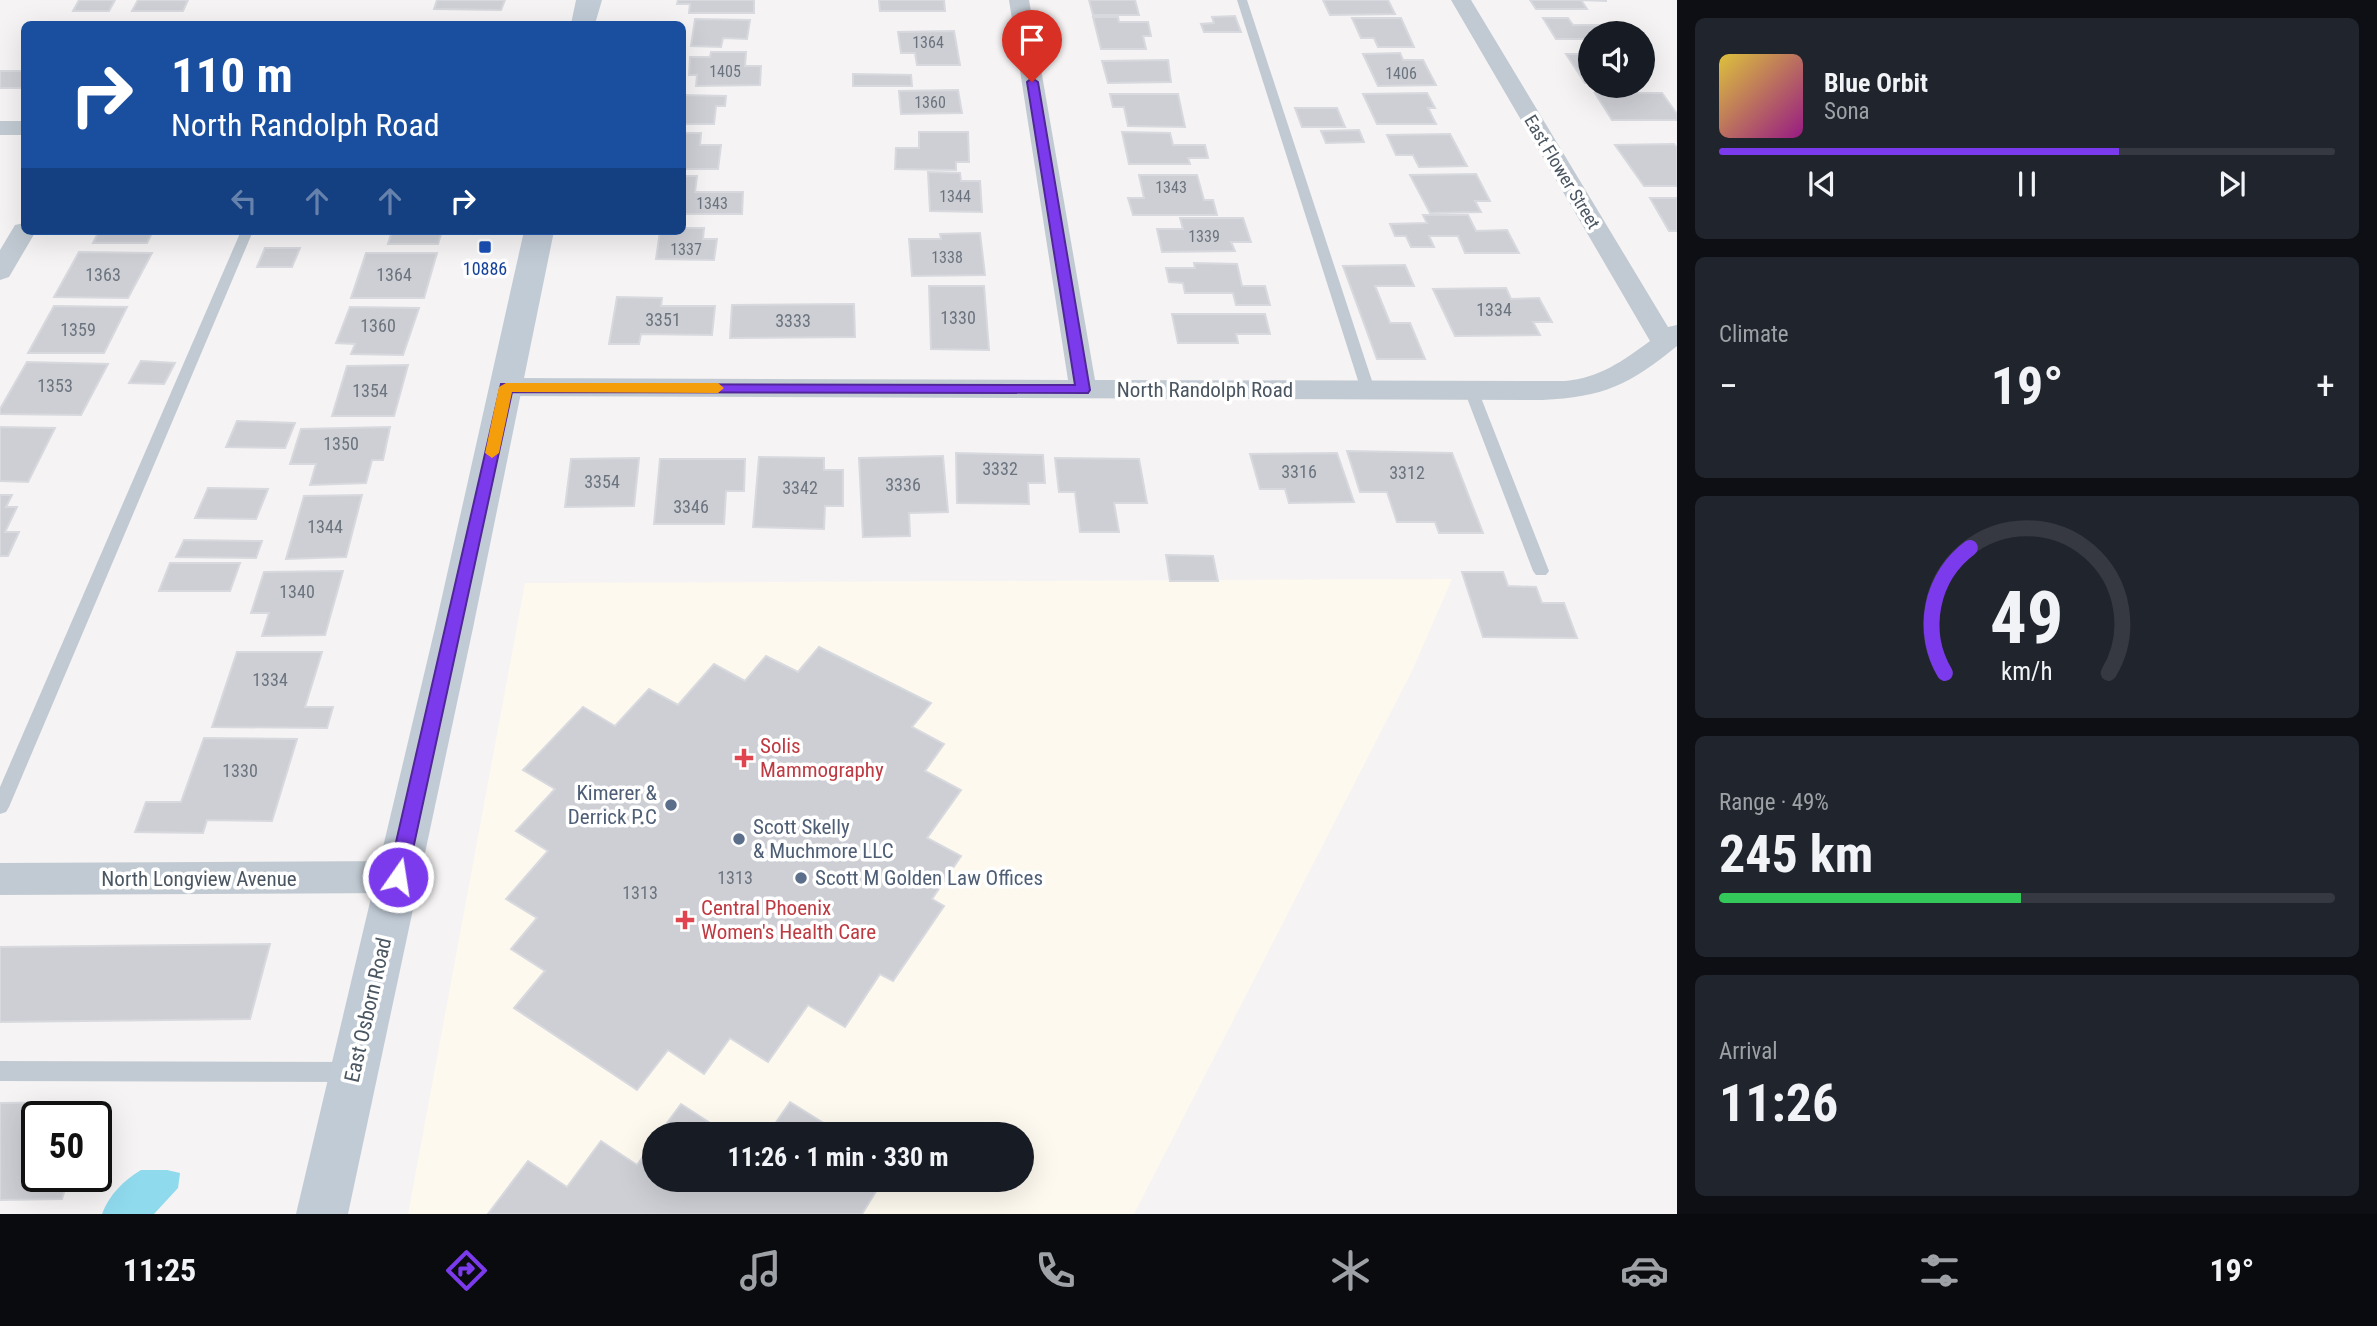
<!DOCTYPE html>
<meta charset="utf-8">
<style>
body{margin:0;font-family:"Roboto Condensed",sans-serif;background:#20242c;color:#f1f3f6;height:100vh;display:flex;flex-direction:column;font-size:26px;white-space:nowrap}
*{box-sizing:border-box;margin:0}
p{font-size:23px;color:#9ea1a6}
.icon{flex:none;width:38px;height:38px;fill:none;stroke:currentColor;stroke-width:2;stroke-linecap:round;stroke-linejoin:round}
.map{position:relative;flex:1;overflow:hidden}
.panel{display:flex;flex-direction:column;gap:18px;padding:18px;background:#0d0f14;width:700px}
.panel>*{flex:none}
.banner{position:absolute;left:21px;top:21px;width:665px;height:214px;border-radius:10px;box-shadow:0 7px 28px #0002;background:#1a4fa0;color:#fff;overflow:hidden}
.tools{position:absolute;left:1578px;top:21px;display:grid;gap:14px}
.tools a{display:grid;place-items:center;width:77px;height:77px;border-radius:50%;background:#171b24;box-shadow:0 7px 28px #0002;font-size:35px}
.speed{position:absolute;left:21px;top:1101px;display:flex;gap:14px;font-size:35px;font-weight:700;text-align:center}
.speed>*{display:grid;place-content:center;width:91px;height:91px;border-radius:50%;background:#171b24;box-shadow:0 7px 28px #0002;line-height:1}
.speed .limit{border:4px solid #111;border-radius:10px;background:#fff;color:#111}
.pin{position:absolute;display:grid;place-items:center;width:60px;height:60px;color:#fff;margin:-72px -30px;border-radius:50% 50% 50% 0;rotate:-45deg;box-shadow:0 0 7px #0007}
.pin .icon{rotate:45deg}
.me{position:absolute;width:77px;margin:-38px;rotate:13deg;stroke-linejoin:round;filter:drop-shadow(0 0 5px #0008)}
.turn{display:flex;align-items:center;gap:24px;height:147px;padding:0 35px;font-size:32px}
.turn .icon{width:91px;height:91px;stroke-width:2.5}
.turn b{display:block;font-size:49px;line-height:60px}
.lanes{display:flex;align-items:center;height:66px;padding:0 35px;background:#0003;justify-content:center;gap:35px;direction:ltr}
.lanes .off{opacity:.35}
.big{font-size:52px;font-weight:700;line-height:1.1}
.panel .widget{flex:1;display:flex;flex-direction:column;justify-content:center;gap:10px;min-width:0;padding:0 24px;border-radius:10px;background:#20242c}
.panel .dial{align-items:center;gap:0}
.dial svg{height:182px;overflow:visible;fill:none;stroke:#363941;stroke-width:7;stroke-linecap:round;text-anchor:middle}
.dial text{fill:#f1f3f6;stroke:none}
.song{display:flex;align-items:center;gap:21px}
.cover{width:84px;height:84px;border-radius:10px;background:linear-gradient(135deg,hsl(50 70% 55%),hsl(310 70% 35%))}
.played{height:7px;border-radius:4px;background:linear-gradient(90deg,#7c3aed 65%,#363941 65%)}
.keys{display:flex;justify-content:space-around;direction:ltr}
.heat{display:flex;justify-content:space-between;align-items:center;font-size:38px;direction:ltr}
.charge{height:10px;border-radius:5px;background:linear-gradient(90deg,#34c759 49%,#363941 0)}
.trip{position:absolute;left:642px;top:1122px;width:392px;height:70px;border-radius:35px;background:#171b24;box-shadow:0 7px 28px #0002;font-weight:700;line-height:70px;text-align:center}
.tabs{display:flex;height:112px;justify-content:space-around;align-items:center;background:#090b0e;color:#9ea1a6}
.tabs .icon{width:49px;height:49px}
.tabs .on{color:#7c3aed}
.tabs b{font-size:32px;color:#f1f3f6}
main{display:flex;flex:1;min-height:0}
.map>svg:first-child{display:block}
.commercial{fill:#fdf9ef;fill-rule:evenodd}
.water{fill:#90daee}
.building{fill:#cdcfd5;stroke:#d7d9de;stroke-width:2}
.lines{fill:none;stroke-linecap:round;stroke-linejoin:round}
.service{fill:#c1cad2;fill-rule:evenodd}
.minor{fill:#c1cad2;fill-rule:evenodd}
.secondary{fill:#c1cbd6;fill-rule:evenodd}
.route{fill:#7c3aed;stroke:#51269a;stroke-width:2}
.slow{fill:#f59e0b}
.transit-dot{fill:#1a4fb4;stroke:#fff;stroke-width:2.5}
.health-dot{fill:#e0444e;stroke:#fff;stroke-width:2.5}
.service-dot{fill:#5c6f8a;stroke:#fff;stroke-width:2.5}
.labels{text-anchor:middle;stroke-width:7;stroke-linejoin:round;paint-order:stroke}
.far-number-label{font-size:16px;fill:#6b747e}
.far-street-label{font-size:18px;fill:#4a5661;stroke:#fff}
.far-transit-label{font-size:18px;fill:#164399;stroke:#fff}
.number-label{font-size:18px;fill:#6b747e}
.street-label{font-size:21px;fill:#4a5661;stroke:#fff}
.health-label{font-size:21px;fill:#be3a42;stroke:#fff;text-anchor:start}
.service-label{font-size:21px;fill:#4e5e75;stroke:#fff;text-anchor:start}
</style>
<main>
<div class="map">
<svg width="1677" height="1214" viewBox="0 0 1677 1214">
<rect width="100%" height="100%" fill="#f5f3f3"/>
<path class="commercial" d="M1452 579 1413 669 1134 1214H408L525 583ZM654 1134H1022V1180H654Z"/>
<path class="water" d="M141 1170H167L180 1173 178 1188 154 1214H102C109 1195 124 1180 141 1170Z"/>
<g class="building">
<path d="M79 0H115L109 11H73Z"/>
<path d="M138 0H188L183 11H132Z"/>
<path d="M437 0H505L501 10 434 9Z"/>
<path d="M678 0H754V13H689L690 4H677Z"/>
<path d="M879 0H944L945 11H880Z"/>
<path d="M1089 0H1135L1139 15H1093Z"/>
<path d="M1323 0H1388L1395 14 1330 15Z"/>
<path d="M1530 0H1606V1L1581 0 1587 9H1536Z"/>
<path d="M1235 16 1241 32H1204L1201 24 1214 23 1212 17Z"/>
<path d="M1093 17H1118L1119 22H1148L1151 36H1143L1146 49H1101Z"/>
<path d="M1352 18H1401L1414 47H1378L1374 38H1361Z"/>
<path d="M1543 18H1568L1573 25H1614L1620 33H1591V39H1556Z"/>
<path d="M695 19 750 20 747 39 723 38 721 47 691 46Z"/>
<path d="M954 31 960 65H917L915 53H901L898 32Z"/>
<path d="M711 52H746L745 66H761L760 85 696 86 697 75H689L690 57H710Z"/>
<path d="M1400 53 1403 60H1423L1436 85 1378 86 1363 54Z"/>
<path d="M1566 54H1591V83H1585Z"/>
<path d="M1168 60 1171 82 1108 83 1102 61Z"/>
<rect x="0" y="71" width="24" height="17"/>
<path d="M853 74 911 75 912 86H853Z"/>
<path d="M958 90 962 113 901 114 899 91Z"/>
<path d="M1427 93 1435 108H1428L1436 124H1377L1363 94Z"/>
<path d="M1595 93H1662L1677 114V120H1612Z"/>
<path d="M1110 94H1178L1185 127 1128 126 1124 107H1113Z"/>
<path d="M682 95 726 96 725 106H716L714 124H682Z"/>
<path d="M1295 108H1337L1345 127H1302Z"/>
<path d="M1359 130 1364 142 1326 143 1321 131Z"/>
<path d="M919 132H968L969 162H956V170L895 169 896 148H919Z"/>
<path d="M1122 132 1170 133 1173 145H1205L1208 158H1188L1190 164H1129Z"/>
<path d="M682 133H701L700 145H721L718 169H682Z"/>
<path d="M1450 134 1467 166 1419 167 1413 155H1396L1387 135Z"/>
<path d="M1674 144 1677 148V186H1644L1615 145Z"/>
<path d="M928 172 960 173 961 181H980L982 212 930 211Z"/>
<path d="M1476 174 1490 201H1475L1481 212 1430 213 1410 175Z"/>
<path d="M1139 175H1197L1204 200H1213L1217 215H1133L1128 198H1144Z"/>
<path d="M682 176H697L695 192H743L742 214H682Z"/>
<path d="M1650 198H1677V231H1669Z"/>
<path d="M1423 215H1468L1476 231 1507 230 1519 253H1465L1458 236H1429L1434 247H1411L1406 236H1395L1390 224 1427 223Z"/>
<path d="M1180 218H1243L1251 242H1231L1235 251 1162 252 1157 229H1183Z"/>
<path d="M682 228H704L703 239H717L714 260 656 259 660 231H682Z"/>
<path d="M99 231H153L147 243H93Z"/>
<path d="M392 231H442L438 244H388Z"/>
<path d="M980 233 985 275 912 276 909 239H941L940 234Z"/>
<path d="M265 248H300L292 267H257Z"/>
<path d="M79 252 152 253 128 298 54 297Z"/>
<path d="M366 253H437L424 298H351Z"/>
<path d="M1194 263 1237 264 1242 286H1265L1270 305H1236L1233 293H1185L1183 283 1169 282 1166 268H1195Z"/>
<path d="M1405 265 1414 286H1375L1390 323H1410L1425 359H1377L1343 266Z"/>
<path d="M929 286H984L989 350 931 349Z"/>
<path d="M1506 288 1511 299 1539 298 1552 322H1533L1540 335 1455 336 1433 289Z"/>
<path d="M617 297 662 298 661 306H715L712 335 641 334 639 344H609Z"/>
<path d="M854 304 855 337 730 338 732 305Z"/>
<path d="M54 306 127 307 104 353H28Z"/>
<path d="M350 307 419 308 403 355 351 354 355 344 336 343Z"/>
<path d="M1172 314H1265L1270 334H1236L1238 343H1178Z"/>
<path d="M141 361 175 363 164 384 129 383Z"/>
<path d="M27 362 108 364 81 415 0 414V409Z"/>
<path d="M408 365 394 416H332L347 366Z"/>
<path d="M237 421 295 423 285 448 226 447Z"/>
<path d="M0 427 55 428 28 482 0 481Z"/>
<path d="M390 427 383 460H372L366 483 310 485 316 464H290L301 429Z"/>
<path d="M1347 451 1452 453 1483 533H1439L1435 522H1397L1387 492H1360Z"/>
<path d="M956 453 1043 455 1045 483H1028L1029 504 957 503Z"/>
<path d="M1337 453 1354 502 1289 503 1285 489H1260L1250 454Z"/>
<path d="M943 456 948 512 909 513 910 536 863 537 859 458Z"/>
<path d="M759 457 824 458V470H843V506H825L824 529 753 527Z"/>
<path d="M639 458 634 506 565 507 571 459Z"/>
<path d="M1055 458 1139 459 1147 503H1114L1119 532H1080L1075 492H1059Z"/>
<path d="M660 459H745L744 491H726L724 524H654Z"/>
<path d="M208 488 268 489 256 519 195 518Z"/>
<path d="M0 495H12L6 507H17L5 532H19L8 556H0Z"/>
<path d="M362 495 346 557 286 559 304 496Z"/>
<path d="M184 540 262 541 256 558 176 557Z"/>
<path d="M1166 555 1213 556 1218 581H1170Z"/>
<path d="M170 563H240L230 591H159Z"/>
<path d="M343 571 325 635 262 636 269 613H251L264 572Z"/>
<path d="M1462 572H1503L1508 586 1536 587 1542 603H1564L1577 638 1483 637Z"/>
<path d="M819 647 931 703 912 727 944 744 925 771 961 790 927 838 961 856 932 899 944 906 893 981 880 974 845 1027 808 1005 768 1062 730 1038 704 1074 668 1050 637 1090 514 1008 545 971 511 949 537 918 506 899 548 851 516 831 555 789 523 770 583 707 615 726 649 689 678 705 714 664 745 681 766 656 798 672Z"/>
<path d="M237 652H322L305 707H333L327 728 212 727Z"/>
<path d="M204 738 297 739 272 821 207 820 203 833 135 832 146 802H181Z"/>
<path d="M270 944 250 1019 0 1022V947Z"/>
<path d="M93 1102 88 1116H37V1176H69L62 1199 0 1200V1103Z"/>
<path d="M790 1102 841 1134H768Z"/>
<path d="M681 1104 727 1134H659Z"/>
<path d="M601 1141 637 1165 654 1141V1180H883L862 1214H488L528 1161 567 1187Z"/>
</g>
<g class="lines">
<g class="service">
<path d="M1237 0H1247L1375 390 1373 393H1363L1361 390Z"/>
<path d="M241 231H253L9 807 6 812 0 814V787Z"/>
<path d="M1471 385 1478 390 1549 571 1546 575H1536L1533 571 1464 390Z"/>
<path d="M0 1061 351 1062 358 1065 361 1072 358 1079 351 1082 0 1081Z"/>
</g>
<g class="minor">
<path d="M1009 0H1029L1095 380 1565 381C1599 378 1623 361 1650 341L1451 0H1471L1668 327 1677 325V346C1629 385 1604 397 1542 400L506 396 496 393 492 387 496 381 506 378 1068 380Z"/>
<rect x="0" y="121" width="24" height="14"/>
<path d="M24 223V231H36L9 277 0 280V250L15 225Z"/>
<path d="M398 861 411 866 416 877 411 888 398 893 0 895V863Z"/>
</g>
<g class="secondary">
<path d="M576 0H602L595 24H571Z"/>
<path d="M524 231H554L473 628 348 1214H296L435 628Z"/>
</g>
</g>
<path class="route" d="M1032 78 1038 82 1090 390 1088 393 512 392 407 877 404 883 398 885 391 883 388 877 501 384 1075 385 1027 82Z"/>
<path class="slow" d="M506 383H718L724 388 718 393 512 392 499 453 492 458 485 453 499 387Z"/>
<rect class="transit-dot" x="478" y="240" width="14" height="14" rx="3.5"/>
<g class="health-dot">
<path d="M740.5 747.5h7v7h7v7h-7v7h-7v-7h-7v-7h7z"/>
<path d="M681.5 909.5h7v7h7v7h-7v7h-7v-7h-7v-7h7z"/>
</g>
<g class="service-dot">
<circle cx="671" cy="805" r="7"/>
<circle cx="739" cy="839" r="7"/>
<circle cx="801" cy="878" r="7"/>
</g>
<g class="labels">
<g class="far-number-label">
<text x="928" y="48">1364</text>
<text x="725" y="77">1405</text>
<text x="1401" y="79">1406</text>
<text x="930" y="108">1360</text>
<text x="1171" y="193">1343</text>
<text x="955" y="202">1344</text>
<text x="712" y="209">1343</text>
<text x="1204" y="242">1339</text>
<text x="686" y="255">1337</text>
<text x="947" y="263">1338</text>
</g>
<g class="far-street-label">
<text transform="translate(1562 172) rotate(59)" y="6">East Flower Street</text>
</g>
<g class="far-transit-label">
<text x="485" y="275">10886</text>
</g>
<g class="number-label">
<text x="103" y="281">1363</text>
<text x="394" y="281">1364</text>
<text x="1494" y="316">1334</text>
<text x="958" y="324">1330</text>
<text x="663" y="326">3351</text>
<text x="793" y="327">3333</text>
<text x="378" y="332">1360</text>
<text x="78" y="336">1359</text>
<text x="55" y="392">1353</text>
<text x="370" y="397">1354</text>
<text x="341" y="450">1350</text>
<text x="1000" y="475">3332</text>
<text x="1299" y="478">3316</text>
<text x="1407" y="479">3312</text>
<text x="602" y="488">3354</text>
<text x="903" y="491">3336</text>
<text x="800" y="494">3342</text>
<text x="691" y="513">3346</text>
<text x="325" y="533">1344</text>
<text x="297" y="598">1340</text>
<text x="270" y="686">1334</text>
<text x="240" y="777">1330</text>
<text x="735" y="884">1313</text>
<text x="640" y="899">1313</text>
</g>
<g class="street-label">
<text x="1205" y="397">North Randolph Road</text>
<text x="199" y="886">North Longview Avenue</text>
<text transform="translate(368 1010) rotate(-77)" y="7">East Osborn Road</text>
</g>
<g class="health-label">
<text x="760" y="753">Solis<tspan x="760" dy="24">Mammography</tspan></text>
<text x="701" y="915">Central Phoenix<tspan x="701" dy="24">Women's Health Care</tspan></text>
</g>
<g class="service-label">
<text x="657" y="800" text-anchor="end">Kimerer &amp;<tspan x="657" dy="24">Derrick P.C</tspan></text>
<text x="753" y="834">Scott Skelly<tspan x="753" dy="24">&amp; Muchmore LLC</tspan></text>
<text x="815" y="885">Scott M Golden Law Offices</text>
</g>
</g>
</svg>
<div class="tools">
<a><svg class="icon" aria-label="sound" viewBox="0 0 24 24"><path d="M4 9h4l5-4v14l-5-4H4zM17 9q2 3 0 6"/></svg></a>
</div>
<div class="speed"><div class="limit">50</div></div>
<div class="pin" style="left:1032px;top:82px;background:#d93025"><svg class="icon" aria-label="arrive" viewBox="0 0 24 24"><path d="M6 21V4h12l-3 4 3 4H6"/></svg></div>
<svg class="me" style="left:398px;top:877px" viewBox="-20 -20 40 40"><circle r="17" fill="#7c3aed" stroke="#fff" stroke-width="3"/><path d="M0-11L8 9 0 5-8 9z" fill="#fff"/></svg>
<div class="trip">11:26 · 1 min · 330 m</div>
<div class="banner">
<div class="turn"><svg class="icon" aria-label="right" viewBox="0 0 24 24"><path d="M7 20v-9h11M14 6l5 5-5 5"/></svg><div><b>110 m</b>North Randolph Road</div></div>
<div class="lanes"><svg class="icon off" aria-label="left" viewBox="0 0 24 24"><path d="M17 20v-9H6M10 6l-5 5 5 5"/></svg><svg class="icon off" aria-label="ahead" viewBox="0 0 24 24"><path d="M12 20V5M6 11l6-6 6 6"/></svg><svg class="icon off" aria-label="ahead" viewBox="0 0 24 24"><path d="M12 20V5M6 11l6-6 6 6"/></svg><svg class="icon" aria-label="right" viewBox="0 0 24 24"><path d="M7 20v-9h11M14 6l5 5-5 5"/></svg></div>
</div>
</div>
<section class="panel">
<div class="widget">
<div class="song"><i class="cover"></i><div><b>Blue Orbit</b><p>Sona</p></div></div>
<div class="played"></div>
<div class="keys"><svg class="icon" aria-label="previous" viewBox="0 0 24 24"><path d="M18 5L8 12l10 7zM5 5v14"/></svg><svg class="icon" aria-label="pause" viewBox="0 0 24 24"><path d="M8 5v14M16 5v14"/></svg><svg class="icon" aria-label="next" viewBox="0 0 24 24"><path d="M6 5l10 7-10 7zM19 5v14"/></svg></div>
</div>
<div class="widget"><p>Climate</p>
<div class="heat"><a>−</a><b class="big">19°</b><a>+</a></div>
</div>
<div class="widget dial"><svg viewBox="0 0 100 80">
<path d="M14 69A42 42 0 1 1 86 69"/>
<path d="M14 69A42 42 0 0 1 25 14" stroke="#7c3aed"/>
<text x="50" y="56" font-size="32" font-weight="700">49</text>
<text x="50" y="72" font-size="11">km/h</text>
</svg></div>
<div class="widget"><p>Range · 49%</p><b class="big">245 km</b><div class="charge"></div></div>
<div class="widget"><p>Arrival</p><b class="big">11:26</b></div>
</section>
</main>
<nav class="tabs">
<b>11:25</b>
<svg class="icon on" aria-label="directions" viewBox="0 0 24 24"><path d="M12 3l9 9-9 9-9-9zM9 14v-3h6M13 9l2 2-2 2"/></svg>
<svg class="icon" aria-label="music" viewBox="0 0 24 24"><path d="M9 18V5l10-2v13"/><circle cx="6" cy="18" r="3"/><circle cx="16" cy="16" r="3"/></svg>
<svg class="icon" aria-label="phone" viewBox="0 0 24 24"><path d="M5 4h4l2 5-3 2q2 4 5 5l2-3 5 2v4C11 20 4 13 5 4z"/></svg>
<svg class="icon" aria-label="climate" viewBox="0 0 24 24"><path d="M12 3v18M4 7l16 10M4 17L20 7"/></svg>
<svg class="icon" aria-label="car" viewBox="0 0 24 24"><path d="M5 17H2v-5l4-1 3-4h7l3 4 3 1v5h-3M9 17h6M6 11h13"/><circle cx="7" cy="17" r="2"/><circle cx="17" cy="17" r="2"/></svg>
<svg class="icon" aria-label="filters" viewBox="0 0 24 24"><path d="M4 7h16M4 17h16"/><circle cx="9" cy="7" r="2"/><circle cx="15" cy="17" r="2"/></svg>
<b>19°</b>
</nav>
